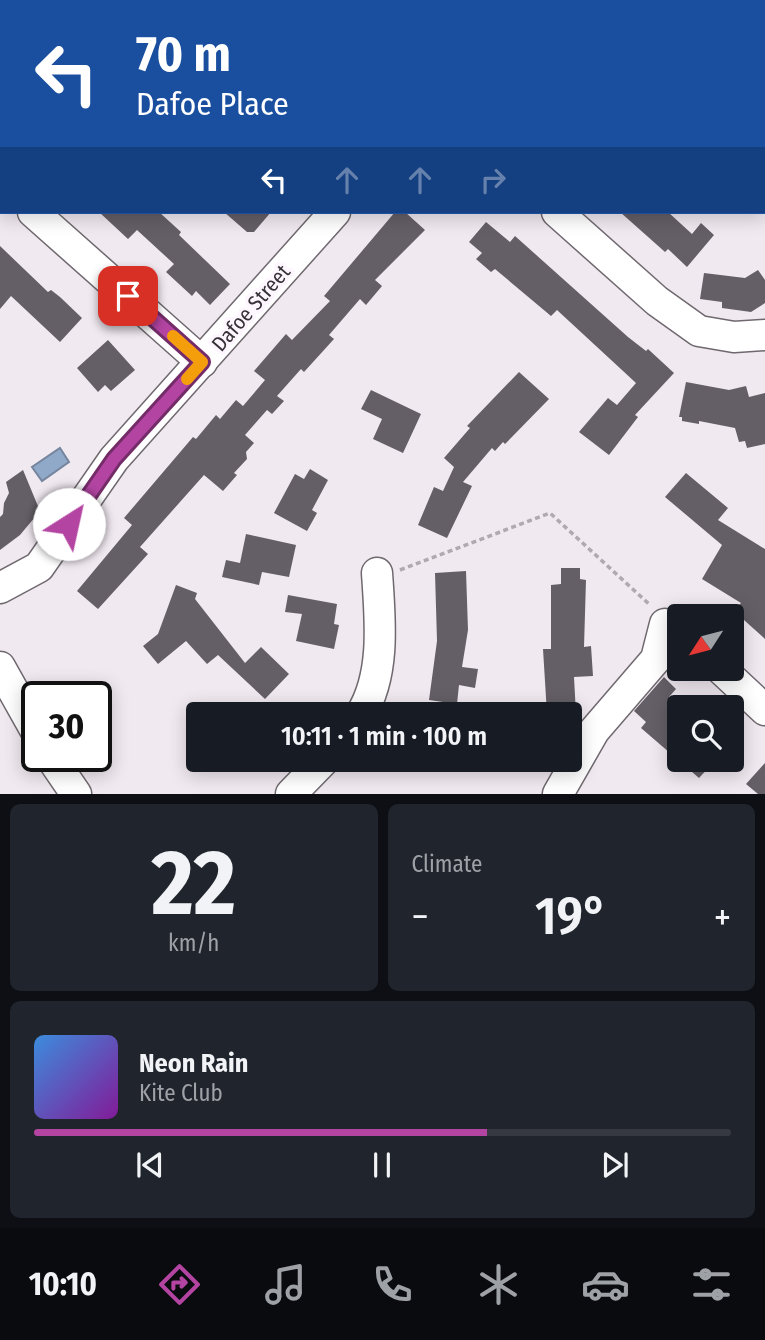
<!DOCTYPE html>
<meta charset="utf-8">
<style>
body{margin:0;font-family:"Fira Sans Condensed",sans-serif;background:#20242c;color:#f1f3f6;height:100vh;display:flex;flex-direction:column;font-size:26px;white-space:nowrap}
*{box-sizing:border-box;margin:0}
p{font-size:23px;color:#9ea1a6}
.icon{flex:none;width:38px;height:38px;fill:none;stroke:currentColor;stroke-width:2;stroke-linecap:round;stroke-linejoin:round}
.map{position:relative;height:794px;overflow:hidden}
.details{display:flex;flex-direction:column;gap:10px;padding:10px;background:#0d0f14;flex:1}
.details>*{flex:none}
.hud{position:absolute;left:0px;top:0px;width:766px;height:214px;box-shadow:0 4px 18px #0003;background:#1a4fa0;color:#fff;overflow:hidden}
.needle{width:46px;rotate:234deg}
.tools{position:absolute;left:667px;top:604px;display:grid;gap:14px}
.tools a{display:grid;place-items:center;width:77px;height:77px;border-radius:7px;background:#171b24;box-shadow:0 4px 18px #0003;font-size:35px}
.speed{position:absolute;left:21px;top:681px;display:flex;gap:14px;font-size:35px;font-weight:700;text-align:center}
.speed>*{display:grid;place-content:center;width:91px;height:91px;border-radius:50%;background:#171b24;box-shadow:0 4px 18px #0003;line-height:1}
.speed .limit{border:4px solid #111;border-radius:10px;background:#fff;color:#111}
.pin{position:absolute;display:grid;place-items:center;width:60px;height:60px;color:#fff;margin:-30px;border-radius:14px;box-shadow:0 4px 10px #0006}
.me{position:absolute;width:77px;margin:-38px;rotate:35deg;stroke-linejoin:round;filter:drop-shadow(0 0 5px #0008)}
.turn{display:flex;align-items:center;gap:24px;height:147px;padding:0 21px;font-size:32px}
.turn .icon{width:91px;height:91px;stroke-width:2.5}
.turn b{display:block;font-size:49px;line-height:60px}
.lanes{display:flex;align-items:center;height:66px;padding:0 21px;background:#0003;justify-content:center;gap:35px;direction:ltr}
.lanes .off{opacity:.35}
.big{font-size:52px;font-weight:600;line-height:1.1}
.details .tile{flex:1;display:flex;flex-direction:column;justify-content:center;gap:10px;min-width:0;padding:0 24px;border-radius:10px;background:#20242c}
.details .dial{align-items:center;gap:0}
.dial b{font-size:91px;line-height:1}
.song{display:flex;align-items:center;gap:21px}
.cover{width:84px;height:84px;border-radius:10px;background:linear-gradient(135deg,hsl(210 70% 55%),hsl(290 70% 35%))}
.played{height:7px;border-radius:4px;background:linear-gradient(90deg,#b344a2 65%,#363941 65%)}
.keys{display:flex;justify-content:space-around;direction:ltr}
.heat{display:flex;justify-content:space-between;align-items:center;font-size:38px;direction:ltr}
.details .tiles{flex:1;display:grid;gap:10px;grid-template-columns:1fr 1fr}
.tile:last-child{grid-column:span 2}
.trip{position:absolute;left:186px;top:702px;width:396px;height:70px;border-radius:7px;background:#171b24;box-shadow:0 4px 18px #0003;font-weight:600;line-height:70px;text-align:center}
.menu{display:flex;height:112px;justify-content:space-around;align-items:center;background:#090b0e;color:#9ea1a6}
.menu .icon{width:49px;height:49px}
.menu .active{color:#b344a2}
.menu b{font-size:32px;color:#f1f3f6}
.map>svg:first-child{display:block}
.water{fill:#91a9c9;stroke:#75859d;stroke-width:2}
.building{fill:#645f66}
.lines{fill:none;stroke-linecap:round;stroke-linejoin:round}
.minor-casing{stroke:#6f696f;stroke-width:33}
.path{stroke:#afaaaf;stroke-width:3.5;stroke-dasharray:5 3.5;stroke-linecap:butt}
.minor{stroke:#fff;stroke-width:30}
.route-casing{stroke:#742c69;stroke-width:18}
.route{stroke:#b344a2;stroke-width:12}
.slow{stroke:#f59e0b;stroke-width:12}
.labels{text-anchor:middle;stroke-width:7;stroke-linejoin:round;paint-order:stroke}
.street-label{font-size:21px;fill:#353235;stroke:#fdf6fe}
</style>
<div class="map">
<svg width="765" height="794" viewBox="0 0 765 794">
<rect width="100%" height="100%" fill="#f0e9f0"/>
<path class="water" d="M60 448 69 462 42 481 32 467Z"/>
<g class="building">
<path d="M99 212H159L181 232 179 235 230 284 210 305 196 291 192 296 166 272 174 264 137 230 128 239Z"/>
<path d="M224 212H271L254 232H247Z"/>
<path d="M395 212H405L425 230 375 280 382 286 366 305 360 299 329 335 334 339 304 372 301 369 277 396 284 401 272 414 267 410 245 435 254 443 246 452 247 459 234 473 237 475 223 491 204 475 140 547 148 554 98 609 77 591 132 525 124 518 193 437 196 439 216 415 220 419 236 400 243 406 265 380 254 371 286 334 292 340 330 301 324 296Z"/>
<path d="M620 212H668L692 234 701 223 714 235 687 267 668 249 665 252Z"/>
<path d="M486 222 510 242 515 236 628 337 646 351 648 349 674 373 635 415 638 417 609 455 579 432 608 398 617 405 636 383 557 310 551 316 495 269 491 272 476 259 482 253 469 242Z"/>
<path d="M0 246 48 292 51 290 60 297 82 318 60 342 11 296 0 309Z"/>
<path d="M758 270 765 280V303L751 312 722 308V302L700 299 704 273 745 278Z"/>
<path d="M108 340 135 370 111 391 105 385 98 392 77 368Z"/>
<path d="M519 372 549 399 505 444 503 442 495 451 492 448 463 482 472 486 447 538 418 525 434 487 443 491 454 467 444 458 470 428 467 426Z"/>
<path d="M686 382 729 390 746 386 749 397 765 393V444L747 448 745 441 739 442 735 428 699 421V424L682 421V417H679Z"/>
<path d="M371 390 421 414 403 453 373 439 382 419 361 409Z"/>
<path d="M310 469 328 480 312 510 317 513 307 531 274 513 295 474 304 479Z"/>
<path d="M23 470 40 511 20 535 0 550V517L3 514 4 503 9 493 6 482Z"/>
<path d="M686 473 728 508 718 520 765 549V639L734 611 741 603 702 579 722 545 665 497Z"/>
<path d="M246 534 296 545 289 577 262 572 259 585 222 577 226 560 240 563Z"/>
<path d="M561 568H580V579L586 580 584 647 591 646 593 676 574 677 576 714H547L543 649H551V585L561 584Z"/>
<path d="M466 571 468 630 462 667 478 669 475 688 459 685 457 704 429 700 437 641 435 573Z"/>
<path d="M176 585 197 593 195 599 245 663 261 647 289 674 265 699 218 655 207 664 186 641 158 664 143 646 158 634Z"/>
<path d="M288 595 337 604 334 624 339 625 334 649 296 641 302 614 285 612Z"/>
<path d="M664 677 676 689 669 697 679 707V760H716L699 778 641 728 646 722 634 711Z"/>
<path d="M765 763V794H758L746 784Z"/>
</g>
<g class="lines">
<defs>
<g id="minor">
<path d="M237 0 242 2"/>
<path d="M0 179 2 181"/>
<path d="M33 212 202 362"/>
<path d="M557 212 657 301 699 331 734 337 765 335"/>
<path d="M0 588 39 567 114 459 335 212"/>
<path d="M0 667 37 733"/>
<path d="M720 668 765 710"/>
<path d="M361 714C386 674 380 618 377 573"/>
<path d="M50 756 76 794"/>
<path d="M291 794 324 760"/>
<path d="M558 794 594 731 656 659 665 624 679 631"/>
</g>
</defs>
<use href="#minor" class="minor-casing"/>
<g class="path">
<path d="M165 2 166 0"/>
<path d="M400 570 550 513 650 605"/>
</g>
<use href="#minor" class="minor"/>
</g>
<g class="lines">
<defs>
<path id="route" d="M69 524 114 459 202 362 128 296"/>
</defs>
<use href="#route" class="route-casing"/>
<use href="#route" class="route"/>
<path class="slow" d="M173 336 202 362 187 379"/>
</g>
<g class="labels">
<g class="street-label">
<text transform="translate(251 308) rotate(-49)" y="7">Dafoe Street</text>
</g>
</g>
</svg>
<div class="tools">
<a><svg class="needle" viewBox="-14 -14 28 28"><path d="M0-13l5 13h-10z" fill="#e53935"/><path d="M0 13l5-13h-10z" fill="#9ea1a6"/></svg></a>
<a><svg class="icon" aria-label="search" viewBox="0 0 24 24"><circle cx="10" cy="10" r="6"/><path d="M15 15l6 6"/></svg></a>
</div>
<div class="speed"><div class="limit">30</div></div>
<div class="pin" style="left:128px;top:296px;background:#d93025"><svg class="icon" aria-label="arrive" viewBox="0 0 24 24"><path d="M6 21V4h12l-3 4 3 4H6"/></svg></div>
<svg class="me" style="left:69px;top:524px" viewBox="-20 -20 40 40"><circle r="19" fill="#fff"/><path d="M0-13L10 11 0 6-10 11z" fill="#b344a2"/></svg>
<div class="trip">10:11 · 1 min · 100 m</div>
<div class="hud">
<div class="turn"><svg class="icon" aria-label="left" viewBox="0 0 24 24"><path d="M17 20v-9H6M10 6l-5 5 5 5"/></svg><div><b>70 m</b>Dafoe Place</div></div>
<div class="lanes"><svg class="icon" aria-label="left" viewBox="0 0 24 24"><path d="M17 20v-9H6M10 6l-5 5 5 5"/></svg><svg class="icon off" aria-label="ahead" viewBox="0 0 24 24"><path d="M12 20V5M6 11l6-6 6 6"/></svg><svg class="icon off" aria-label="ahead" viewBox="0 0 24 24"><path d="M12 20V5M6 11l6-6 6 6"/></svg><svg class="icon off" aria-label="right" viewBox="0 0 24 24"><path d="M7 20v-9h11M14 6l5 5-5 5"/></svg></div>
</div>
</div>
<section class="details">
<div class="tiles">
<div class="tile dial"><b>22</b><p>km/h</p></div>
<div class="tile"><p>Climate</p>
<div class="heat"><a>−</a><b class="big">19°</b><a>+</a></div>
</div>
<div class="tile">
<div class="song"><i class="cover"></i><div><b>Neon Rain</b><p>Kite Club</p></div></div>
<div class="played"></div>
<div class="keys"><svg class="icon" aria-label="previous" viewBox="0 0 24 24"><path d="M18 5L8 12l10 7zM5 5v14"/></svg><svg class="icon" aria-label="pause" viewBox="0 0 24 24"><path d="M8 5v14M16 5v14"/></svg><svg class="icon" aria-label="next" viewBox="0 0 24 24"><path d="M6 5l10 7-10 7zM19 5v14"/></svg></div>
</div>
</div>
</section>
<nav class="menu">
<b>10:10</b>
<svg class="icon active" aria-label="directions" viewBox="0 0 24 24"><path d="M12 3l9 9-9 9-9-9zM9 14v-3h6M13 9l2 2-2 2"/></svg>
<svg class="icon" aria-label="music" viewBox="0 0 24 24"><path d="M9 18V5l10-2v13"/><circle cx="6" cy="18" r="3"/><circle cx="16" cy="16" r="3"/></svg>
<svg class="icon" aria-label="phone" viewBox="0 0 24 24"><path d="M5 4h4l2 5-3 2q2 4 5 5l2-3 5 2v4C11 20 4 13 5 4z"/></svg>
<svg class="icon" aria-label="climate" viewBox="0 0 24 24"><path d="M12 3v18M4 7l16 10M4 17L20 7"/></svg>
<svg class="icon" aria-label="car" viewBox="0 0 24 24"><path d="M5 17H2v-5l4-1 3-4h7l3 4 3 1v5h-3M9 17h6M6 11h13"/><circle cx="7" cy="17" r="2"/><circle cx="17" cy="17" r="2"/></svg>
<svg class="icon" aria-label="filters" viewBox="0 0 24 24"><path d="M4 7h16M4 17h16"/><circle cx="9" cy="7" r="2"/><circle cx="15" cy="17" r="2"/></svg>
</nav>
